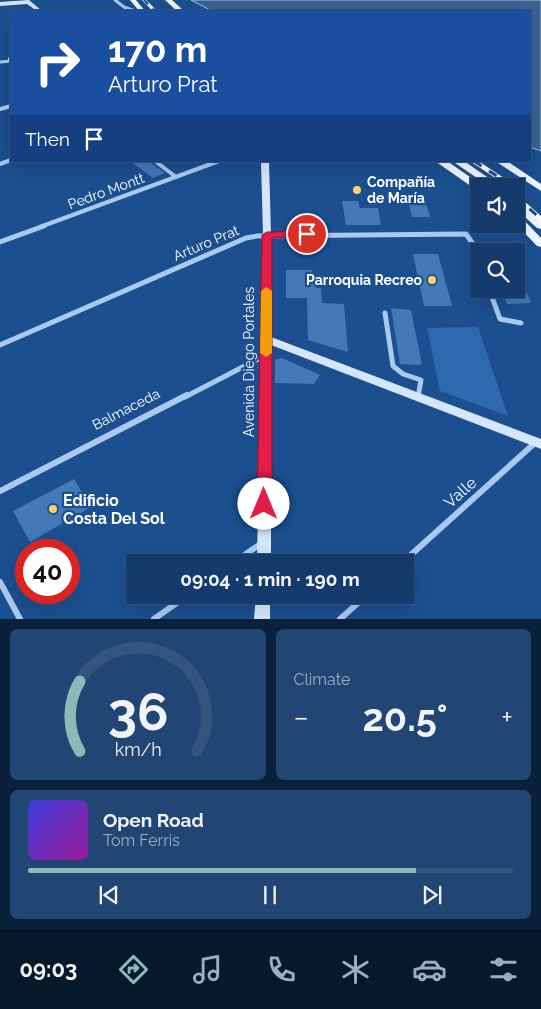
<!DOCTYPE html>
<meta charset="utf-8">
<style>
body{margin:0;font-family:Raleway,sans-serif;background:#214673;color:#f1f3f6;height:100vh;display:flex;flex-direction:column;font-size:19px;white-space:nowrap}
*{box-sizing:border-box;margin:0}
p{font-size:16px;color:#9dadc1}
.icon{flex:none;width:28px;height:28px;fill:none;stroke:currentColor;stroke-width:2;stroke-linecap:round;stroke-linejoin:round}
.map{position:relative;height:619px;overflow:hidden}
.drawer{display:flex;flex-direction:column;gap:10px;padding:10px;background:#0b203b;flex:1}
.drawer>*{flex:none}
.guide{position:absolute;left:10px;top:10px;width:521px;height:152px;border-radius:0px;box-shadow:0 5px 20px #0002,0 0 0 1px #33557e;background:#1a4fa0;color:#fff;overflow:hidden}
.tools{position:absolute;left:470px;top:178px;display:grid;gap:10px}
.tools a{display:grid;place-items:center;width:55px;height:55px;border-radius:0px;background:#143b6b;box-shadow:0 5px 20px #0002,0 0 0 1px #33557e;font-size:25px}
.speed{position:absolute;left:15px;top:539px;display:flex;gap:10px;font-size:25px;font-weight:700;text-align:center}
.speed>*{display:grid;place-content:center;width:65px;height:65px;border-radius:50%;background:#143b6b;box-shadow:0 5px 20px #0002,0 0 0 1px #33557e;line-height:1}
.speed .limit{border:8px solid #d22;background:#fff;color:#111}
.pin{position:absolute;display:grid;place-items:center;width:42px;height:42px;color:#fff;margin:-21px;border:2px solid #fff;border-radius:50%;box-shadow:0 1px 5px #0007}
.me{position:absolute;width:55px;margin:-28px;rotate:0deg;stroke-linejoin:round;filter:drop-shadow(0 0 4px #0008)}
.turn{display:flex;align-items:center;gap:18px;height:105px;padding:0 15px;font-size:22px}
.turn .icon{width:65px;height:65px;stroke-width:2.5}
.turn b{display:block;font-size:35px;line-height:42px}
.then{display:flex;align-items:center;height:48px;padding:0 15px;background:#0003;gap:10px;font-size:19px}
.big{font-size:38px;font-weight:700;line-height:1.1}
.drawer .tile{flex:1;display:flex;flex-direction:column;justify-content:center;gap:8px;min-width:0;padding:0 18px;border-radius:8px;background:#214673}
.drawer .dial{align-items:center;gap:0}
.dial svg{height:130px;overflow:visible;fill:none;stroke:#33557e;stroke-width:7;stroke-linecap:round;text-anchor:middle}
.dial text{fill:#f1f3f6;stroke:none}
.song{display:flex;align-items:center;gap:15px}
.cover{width:60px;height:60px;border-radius:8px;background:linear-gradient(135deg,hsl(240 70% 55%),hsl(300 70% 35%))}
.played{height:5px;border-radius:2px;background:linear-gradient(90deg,#8bbbb9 80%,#33557e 80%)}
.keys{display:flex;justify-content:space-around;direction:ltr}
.heat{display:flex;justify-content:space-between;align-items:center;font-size:28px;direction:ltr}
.drawer .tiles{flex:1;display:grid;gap:10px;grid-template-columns:1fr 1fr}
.tile:last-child{grid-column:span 2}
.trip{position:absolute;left:126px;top:554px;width:288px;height:50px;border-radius:0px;background:#143b6b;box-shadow:0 5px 20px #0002,0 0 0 1px #33557e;font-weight:700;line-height:50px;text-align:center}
.dock{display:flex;height:80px;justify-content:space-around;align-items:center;background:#08182b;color:#9dadc1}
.dock .icon{width:35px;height:35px}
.dock .current{color:#8bbbb9}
.dock b{font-size:22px;color:#f1f3f6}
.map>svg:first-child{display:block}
.green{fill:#2e69ad}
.water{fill:#3c6290;stroke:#9cc4f0}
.building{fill:#4478b7}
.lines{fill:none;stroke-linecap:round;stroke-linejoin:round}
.street-far3{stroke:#a9c9ee;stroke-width:3}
.street-far2{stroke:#a9c9ee;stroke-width:4}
.street-far1{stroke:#a9c9ee;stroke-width:5}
.street{stroke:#a9c9ee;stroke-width:6}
.secondary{fill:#d6e6fa;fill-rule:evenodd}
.primary{fill:#f0f6ff;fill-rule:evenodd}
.rail-far1-casing{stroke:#fff;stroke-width:3}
.rail-casing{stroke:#fff;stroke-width:4.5}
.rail-far1{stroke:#1b4f8f;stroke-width:2;stroke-dasharray:6;stroke-linecap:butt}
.rail{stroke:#1b4f8f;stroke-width:3;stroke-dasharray:9;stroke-linecap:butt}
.route{fill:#e11d48;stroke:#92132f}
.slow{fill:#f59e0b}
.poi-dot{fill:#ffd166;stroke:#1b4f8f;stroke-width:2}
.labels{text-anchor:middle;stroke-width:4.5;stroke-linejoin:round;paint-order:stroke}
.poi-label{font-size:14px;font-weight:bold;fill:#fff;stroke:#1b4f8f;text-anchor:start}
.street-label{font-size:14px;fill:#fff;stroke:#1b4f8f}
.near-street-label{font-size:16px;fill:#fff;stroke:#1b4f8f}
.near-poi-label{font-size:16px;font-weight:bold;fill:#fff;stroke:#1b4f8f;text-anchor:start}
</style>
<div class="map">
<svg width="541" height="619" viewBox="0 0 541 619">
<rect width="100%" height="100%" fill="#1b4f8f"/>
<path class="green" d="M478 327 508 416 440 391 427 328Z"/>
<path class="water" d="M191 0H541V151L530 147V11H212Z"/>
<g class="building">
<path d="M130 161H148L165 173 153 178Z"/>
<path d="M408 200H425L430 217H412Z"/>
<path d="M342 201H358L360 208H378L381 225H346Z"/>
<path d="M413 254H438L452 306H424Z"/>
<path d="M286 270H312L313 283H316V288H321L322 303 344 304 348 352 308 340 307 298H286Z"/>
<path d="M501 289H525L531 303 507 304Z"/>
<path d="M391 308 411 310 422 365 400 364Z"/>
<path d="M282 358 320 375 314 384 275 383V360Z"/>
<path d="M74 479 91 507 30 542 13 511Z"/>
</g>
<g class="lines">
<g class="street-far3">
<path d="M115 0 124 7 135 11"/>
<path d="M0 62 11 61"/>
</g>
<g class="street-far2">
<path d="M0 109 11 106"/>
<path d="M155 161 176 177"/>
<path d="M0 164 11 160"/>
<path d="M40 227 219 161"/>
</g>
<g class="street-far1">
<path d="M0 242 44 226"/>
<path d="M489 289 500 319 521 323"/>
<path d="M385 313 393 366 403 374 421 380 418 397"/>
<path d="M0 345 246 238 257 236 466 234 475 247 479 259"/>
<path d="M185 397 266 355"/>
</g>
<g class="street">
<path d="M418 398V395"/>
<path d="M0 491 187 395"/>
<path d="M234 562 262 543"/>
<path d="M403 562 536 442"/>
<path d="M0 582 20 619"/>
<path d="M154 619 188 595"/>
<path d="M340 619 367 595"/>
</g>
<g class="secondary">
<path d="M29 0 42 11H37L27 4 0 6V2Z"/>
<path d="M11 56V63L8 61V58Z"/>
<path d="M261 161H269L271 235V337L541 439V449L271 345V562H257L263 235Z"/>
<path d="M256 595H270V619H254Z"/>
</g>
<g class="primary">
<path d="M130 0H136L145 11H139Z"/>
<path d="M165 0H172L184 11H177Z"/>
<path d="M435 161H447L483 186H479V190L475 189Z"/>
<path d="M452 161H464L500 186H489Z"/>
<path d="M495 161H507L541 184V191Z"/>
<path d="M516 200 520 201 541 220V229L537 228 516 209Z"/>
<path d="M516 215 520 216 541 238V247L537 246 516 224Z"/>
</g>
<defs>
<path id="rail-far1" d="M144 0 155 11"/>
<g id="rail">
<path d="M474 161 512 186"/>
<path d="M516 197 541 219"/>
</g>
</defs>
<use href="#rail-far1" class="rail-far1-casing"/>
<use href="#rail" class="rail-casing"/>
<use href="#rail-far1" class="rail-far1"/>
<use href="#rail" class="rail"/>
</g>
<path class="route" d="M307 231 311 232V236L272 238V504L270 508 264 510 259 508 257 504 262 235 267 232Z"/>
<path class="slow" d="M266 287 272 291V353L266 357 260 353 261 291Z"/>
<g class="poi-dot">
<circle cx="357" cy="190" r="5"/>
<circle cx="432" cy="280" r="5"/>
<circle cx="53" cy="509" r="5"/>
</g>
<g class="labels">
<g class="poi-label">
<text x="367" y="187">Compañía<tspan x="367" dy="16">de María</tspan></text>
<text x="422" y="285" text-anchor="end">Parroquia Recreo</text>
</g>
<g class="street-label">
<text transform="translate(106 191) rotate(-20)" y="5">Pedro Montt</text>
<text transform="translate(206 243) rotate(-23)" y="5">Arturo Prat</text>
<text transform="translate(249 362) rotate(-90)" y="5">Avenida Diego Portales</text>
<text transform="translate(126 409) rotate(-27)" y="5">Balmaceda</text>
</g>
<g class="near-street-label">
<text transform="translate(460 492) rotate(-42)" y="6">Valle</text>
</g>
<g class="near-poi-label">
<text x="63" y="506">Edificio<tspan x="63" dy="18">Costa Del Sol</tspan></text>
</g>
</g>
</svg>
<div class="tools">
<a><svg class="icon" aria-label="sound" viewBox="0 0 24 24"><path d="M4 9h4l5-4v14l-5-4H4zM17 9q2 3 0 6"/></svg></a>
<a><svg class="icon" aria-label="search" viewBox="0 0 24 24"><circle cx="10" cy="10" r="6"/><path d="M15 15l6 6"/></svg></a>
</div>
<div class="speed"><div class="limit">40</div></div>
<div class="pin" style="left:307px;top:234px;background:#d93025"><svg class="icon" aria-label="arrive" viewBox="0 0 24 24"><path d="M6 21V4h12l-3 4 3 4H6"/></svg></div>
<svg class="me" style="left:264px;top:504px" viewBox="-20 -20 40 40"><circle r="19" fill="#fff"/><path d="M0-13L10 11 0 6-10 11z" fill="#e11d48"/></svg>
<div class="trip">09:04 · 1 min · 190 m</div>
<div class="guide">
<div class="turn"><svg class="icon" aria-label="right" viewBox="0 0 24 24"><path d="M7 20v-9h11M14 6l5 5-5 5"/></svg><div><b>170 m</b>Arturo Prat</div></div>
<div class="then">Then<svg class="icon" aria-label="arrive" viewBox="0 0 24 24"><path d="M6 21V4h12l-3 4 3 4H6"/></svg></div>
</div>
</div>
<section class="drawer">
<div class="tiles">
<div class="tile dial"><svg viewBox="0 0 100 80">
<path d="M14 69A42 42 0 1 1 86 69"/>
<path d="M14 69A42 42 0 0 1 14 26" stroke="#8bbbb9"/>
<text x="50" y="56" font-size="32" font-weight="700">36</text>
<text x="50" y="72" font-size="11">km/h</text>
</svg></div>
<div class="tile"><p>Climate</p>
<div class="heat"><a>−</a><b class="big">20.5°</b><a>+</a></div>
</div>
<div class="tile">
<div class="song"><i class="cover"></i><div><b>Open Road</b><p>Tom Ferris</p></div></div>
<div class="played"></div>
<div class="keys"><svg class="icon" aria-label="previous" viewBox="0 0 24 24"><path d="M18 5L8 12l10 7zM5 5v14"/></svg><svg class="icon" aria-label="pause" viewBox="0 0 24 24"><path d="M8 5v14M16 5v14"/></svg><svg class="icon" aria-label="next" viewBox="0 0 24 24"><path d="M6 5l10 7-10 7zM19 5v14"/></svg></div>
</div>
</div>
</section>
<nav class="dock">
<b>09:03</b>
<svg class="icon current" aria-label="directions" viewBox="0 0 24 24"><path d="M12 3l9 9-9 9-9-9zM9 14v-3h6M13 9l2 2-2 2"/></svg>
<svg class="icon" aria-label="music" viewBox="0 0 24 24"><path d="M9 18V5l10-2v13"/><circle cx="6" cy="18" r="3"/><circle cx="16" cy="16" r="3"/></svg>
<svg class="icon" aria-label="phone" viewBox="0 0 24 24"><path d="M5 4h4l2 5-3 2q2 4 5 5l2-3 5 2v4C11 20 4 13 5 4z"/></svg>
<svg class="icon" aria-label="climate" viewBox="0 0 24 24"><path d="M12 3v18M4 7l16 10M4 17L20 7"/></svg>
<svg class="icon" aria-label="car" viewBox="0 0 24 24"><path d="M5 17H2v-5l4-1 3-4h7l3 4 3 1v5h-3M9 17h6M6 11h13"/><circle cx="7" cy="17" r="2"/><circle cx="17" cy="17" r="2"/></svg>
<svg class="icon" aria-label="filters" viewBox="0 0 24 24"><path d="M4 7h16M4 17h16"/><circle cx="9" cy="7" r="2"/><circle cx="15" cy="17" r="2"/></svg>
</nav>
